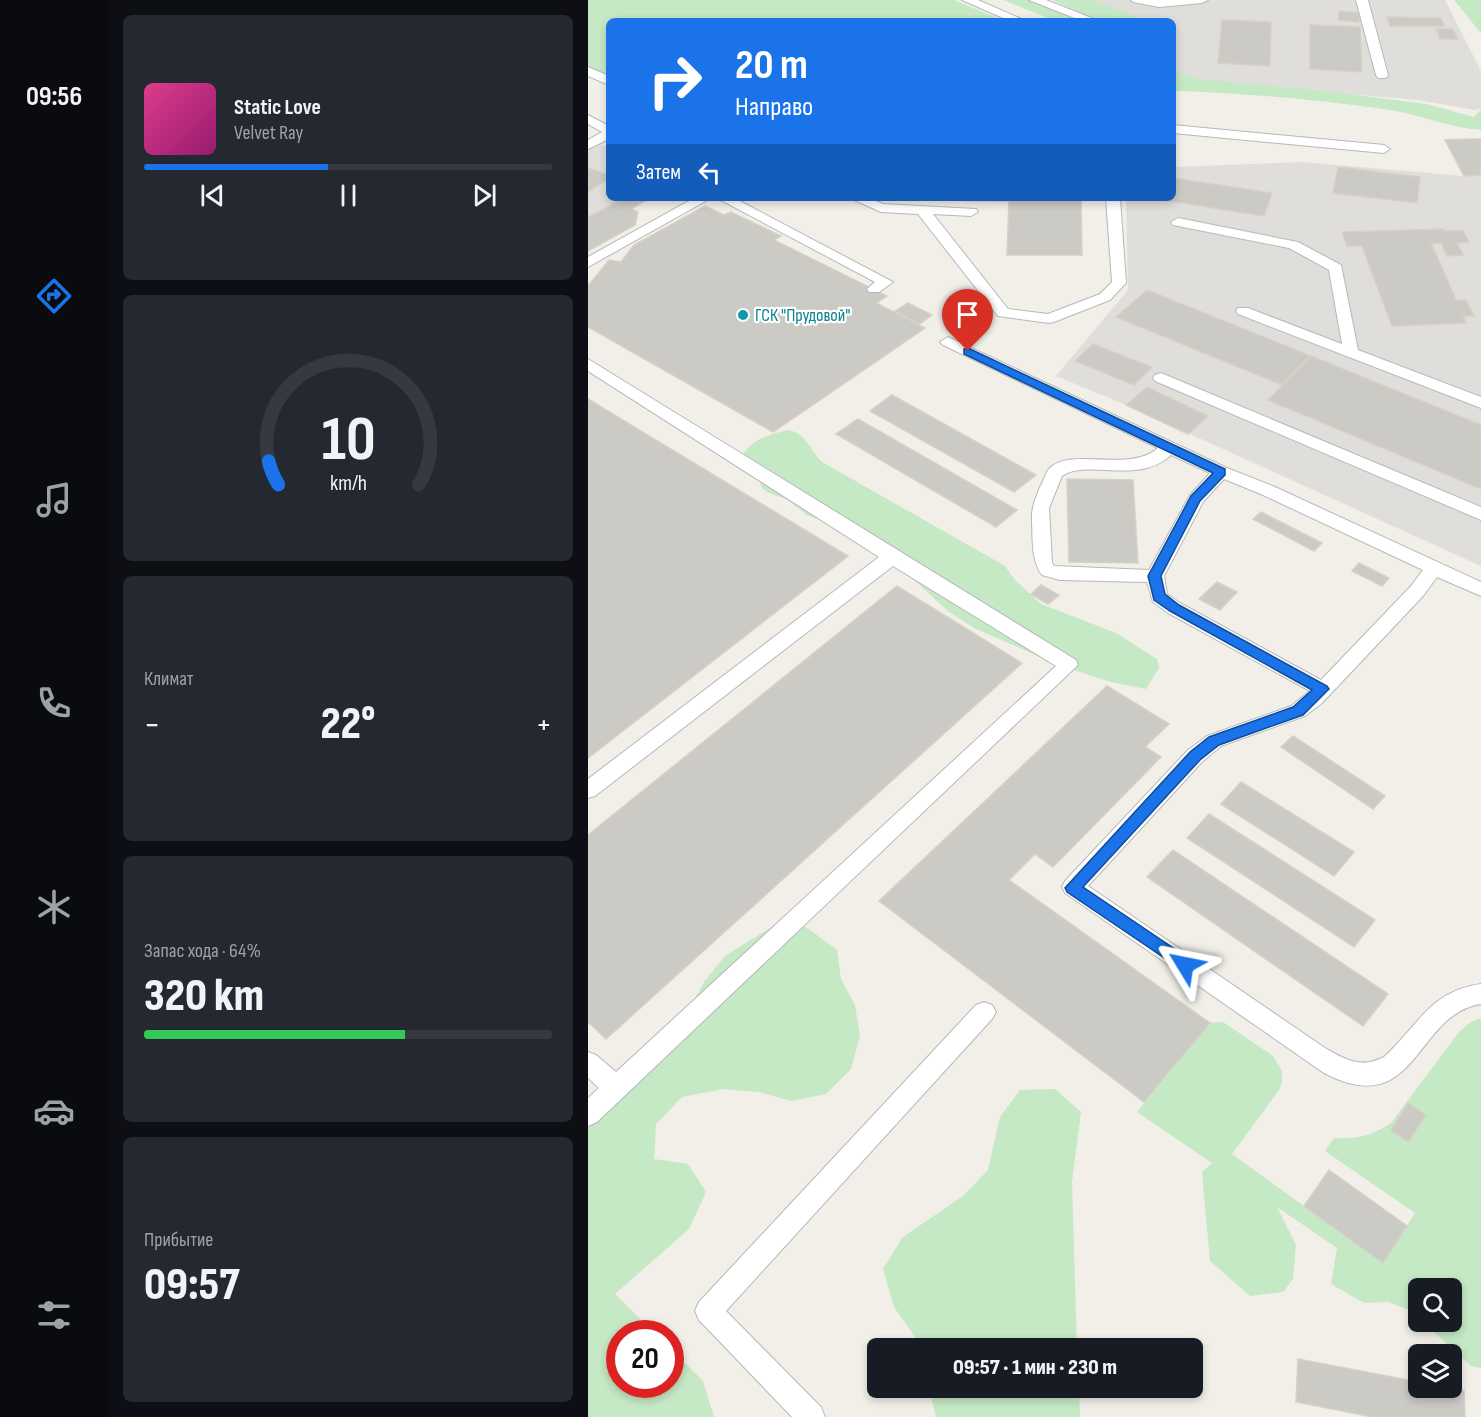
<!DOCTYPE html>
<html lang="ru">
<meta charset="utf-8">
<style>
body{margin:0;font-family:"Sofia Sans Condensed",sans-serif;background:#242831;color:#f1f3f6;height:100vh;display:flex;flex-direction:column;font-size:22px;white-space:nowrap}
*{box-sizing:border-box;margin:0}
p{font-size:20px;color:#9ea1a6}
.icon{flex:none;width:33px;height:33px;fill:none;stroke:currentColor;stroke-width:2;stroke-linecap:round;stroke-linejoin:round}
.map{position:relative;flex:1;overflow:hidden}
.sheet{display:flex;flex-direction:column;gap:15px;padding:15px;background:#0d0f14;width:480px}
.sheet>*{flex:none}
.guide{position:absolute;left:18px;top:18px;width:570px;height:183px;border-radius:9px;box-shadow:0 3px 9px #0003;background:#1a73e8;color:#fff;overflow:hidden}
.controls{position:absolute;left:820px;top:1278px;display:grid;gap:12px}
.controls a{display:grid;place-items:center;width:54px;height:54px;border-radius:9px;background:#171b24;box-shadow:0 3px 9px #0003;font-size:30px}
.speed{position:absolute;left:18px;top:1320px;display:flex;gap:12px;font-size:30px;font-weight:700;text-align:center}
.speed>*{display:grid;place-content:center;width:78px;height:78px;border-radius:50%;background:#171b24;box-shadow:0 3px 9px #0003;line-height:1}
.speed .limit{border:9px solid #d22;background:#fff;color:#111}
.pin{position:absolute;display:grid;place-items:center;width:51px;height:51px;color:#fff;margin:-62px -26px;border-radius:50% 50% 50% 0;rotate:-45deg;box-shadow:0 0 6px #0007}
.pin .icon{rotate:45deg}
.me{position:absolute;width:66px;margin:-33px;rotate:305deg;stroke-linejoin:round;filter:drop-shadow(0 0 4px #0008)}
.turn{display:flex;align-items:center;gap:21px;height:126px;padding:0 30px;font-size:27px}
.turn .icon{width:78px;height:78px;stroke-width:2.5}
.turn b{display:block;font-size:42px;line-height:51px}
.then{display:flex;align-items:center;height:57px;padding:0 30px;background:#0003;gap:12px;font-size:22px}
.big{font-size:45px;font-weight:800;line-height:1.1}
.sheet .card{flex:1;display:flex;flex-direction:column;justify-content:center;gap:9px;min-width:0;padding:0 21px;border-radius:9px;background:#242831}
.sheet .dial{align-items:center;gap:0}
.dial svg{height:156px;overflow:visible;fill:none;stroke:#363941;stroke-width:7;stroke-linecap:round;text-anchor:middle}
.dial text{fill:#f1f3f6;stroke:none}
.song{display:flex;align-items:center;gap:18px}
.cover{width:72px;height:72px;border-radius:9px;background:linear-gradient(135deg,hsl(330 70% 55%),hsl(320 70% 35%))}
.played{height:6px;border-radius:3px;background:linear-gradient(90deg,#1a73e8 45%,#363941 45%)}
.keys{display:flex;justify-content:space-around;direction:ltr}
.heat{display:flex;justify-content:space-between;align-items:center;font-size:33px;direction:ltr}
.charge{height:9px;border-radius:4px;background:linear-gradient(90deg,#34c759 64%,#363941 0)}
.trip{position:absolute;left:279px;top:1338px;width:336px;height:60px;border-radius:9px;background:#171b24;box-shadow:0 3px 9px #0003;font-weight:800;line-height:60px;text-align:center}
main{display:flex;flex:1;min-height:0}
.dock{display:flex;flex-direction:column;width:108px;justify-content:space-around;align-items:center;background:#090b0e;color:#9ea1a6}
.dock .icon{width:42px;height:42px}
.dock .current{color:#1a73e8}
.dock b{font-size:27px;color:#f1f3f6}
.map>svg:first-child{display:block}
.industrial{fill:#e0deda}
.green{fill:#c5e8c5}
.building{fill:#cccac5;stroke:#d6d1c6;stroke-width:1.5}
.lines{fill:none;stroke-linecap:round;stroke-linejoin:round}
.lane-casing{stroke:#b5b8bc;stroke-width:2}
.lane{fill:#fff;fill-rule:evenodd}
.route{fill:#1a73e8;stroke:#114b97;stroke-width:1.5}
.culture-dot{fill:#0f9aa8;stroke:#fff;stroke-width:2}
.labels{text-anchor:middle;stroke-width:4.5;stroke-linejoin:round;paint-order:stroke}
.far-culture-label{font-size:18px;fill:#0d838f;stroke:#fff;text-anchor:start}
</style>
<main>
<nav class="dock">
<b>09:56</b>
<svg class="icon current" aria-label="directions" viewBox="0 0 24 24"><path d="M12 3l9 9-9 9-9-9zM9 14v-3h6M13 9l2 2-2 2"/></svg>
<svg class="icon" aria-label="music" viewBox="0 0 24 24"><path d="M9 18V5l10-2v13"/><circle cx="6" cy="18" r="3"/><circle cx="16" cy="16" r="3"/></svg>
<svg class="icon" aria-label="phone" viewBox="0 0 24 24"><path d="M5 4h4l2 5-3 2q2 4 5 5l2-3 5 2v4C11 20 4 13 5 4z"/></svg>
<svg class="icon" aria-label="climate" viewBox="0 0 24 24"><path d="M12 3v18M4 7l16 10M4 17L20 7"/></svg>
<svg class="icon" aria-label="car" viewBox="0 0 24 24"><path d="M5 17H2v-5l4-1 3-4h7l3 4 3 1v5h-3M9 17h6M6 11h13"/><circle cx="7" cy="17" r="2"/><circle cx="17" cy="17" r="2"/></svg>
<svg class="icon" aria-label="filters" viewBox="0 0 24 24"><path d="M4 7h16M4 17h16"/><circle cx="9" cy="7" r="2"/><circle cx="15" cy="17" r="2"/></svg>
</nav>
<section class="sheet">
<div class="card">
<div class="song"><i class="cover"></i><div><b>Static Love</b><p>Velvet Ray</p></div></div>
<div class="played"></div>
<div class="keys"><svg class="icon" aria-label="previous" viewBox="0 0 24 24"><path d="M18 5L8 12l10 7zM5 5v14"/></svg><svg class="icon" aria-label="pause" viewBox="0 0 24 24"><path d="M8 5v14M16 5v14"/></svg><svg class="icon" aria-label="next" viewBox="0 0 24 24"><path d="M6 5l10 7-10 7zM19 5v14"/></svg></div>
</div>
<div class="card dial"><svg viewBox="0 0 100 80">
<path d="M14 69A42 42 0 1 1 86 69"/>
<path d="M14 69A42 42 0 0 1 9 57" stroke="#1a73e8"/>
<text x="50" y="56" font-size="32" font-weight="700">10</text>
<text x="50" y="72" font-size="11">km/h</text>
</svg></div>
<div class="card"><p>Климат</p>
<div class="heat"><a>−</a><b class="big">22°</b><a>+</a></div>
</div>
<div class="card"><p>Запас хода · 64%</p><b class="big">320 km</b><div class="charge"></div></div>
<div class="card"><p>Прибытие</p><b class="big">09:57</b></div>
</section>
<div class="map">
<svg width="893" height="1417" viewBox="0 0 893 1417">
<rect width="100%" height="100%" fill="#f1efe8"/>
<g class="industrial">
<path d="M494 0H857L893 71V109L886 110 830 100 590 79 585 70V21H558Z"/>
<path d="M0 140 21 148V198H36L0 217Z"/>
<path d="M715 162 875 176 893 175V566L538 405 468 376 540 290 538 198H585V167Z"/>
</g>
<g class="green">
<path d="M0 0H366L417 21H21V77L0 67Z"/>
<path d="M415 0H442L493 21H467Z"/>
<path d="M465 0H505L560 21H509Z"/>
<path d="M866 0H893V33Z"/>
<path d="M585 68 587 71 609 79 738 91 838 104 886 117 893 109V130C862 128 833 115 803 110 732 100 659 93 587 91L585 90Z"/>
<path d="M200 430C218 433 222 450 234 462L417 566 427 580 453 604 528 633 569 659 571 668 558 689 523 682 473 666 386 628 360 611 312 567 269 534 219 515 200 500 181 493 174 488 170 475 152 460C161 440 179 435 200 430Z"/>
<path d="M187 925 218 927 249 950 253 979 267 1005 272 1036 263 1069 238 1094 203 1101 171 1092 135 1089 94 1097 68 1124 66 1159 100 1164 118 1192 101 1229 27 1294 66 1333 32 1334V1384H82L83 1349 115 1381 126 1417H0V1103L100 1011 116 982 137 956Z"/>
<path d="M893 1018V1368L883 1366 835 1322H864V1288H831V1318L824 1311 800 1302 776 1303 743 1284 749 1248 689 1207 708 1245 705 1279 695 1292 662 1296 622 1261 614 1172 624 1163 549 1112 622 1023 635 1022 685 1056 694 1071V1082L691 1090 644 1154 767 1243 804 1248 827 1213 737 1151 746 1138C769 1139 784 1136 803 1123L871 1032 883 1022Z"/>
<path d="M467 1089 493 1112 484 1182 489 1348H332L329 1340 306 1307 295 1269 315 1237 375 1196 400 1170 412 1117 432 1090Z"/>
<path d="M341 1388H491L492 1417H348Z"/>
</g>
<g class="building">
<path d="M751 11 771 13V22L750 20Z"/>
<path d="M799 17 853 18 856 26H802Z"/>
<path d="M634 20 683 22 682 66 630 63Z"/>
<path d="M722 25 772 27 774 72 722 69Z"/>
<path d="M848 29H865L870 39H852Z"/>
<path d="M881 139H893V175L876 176 857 140Z"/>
<path d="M750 167 832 177 829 203 745 193Z"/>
<path d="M0 168 21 175V178L0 192Z"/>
<path d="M585 178 684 193 676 216 562 198H585Z"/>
<path d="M36 198H62L43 209 50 212 47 225 0 251V217Z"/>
<path d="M333 198H493L494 255H419L421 201 333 200Z"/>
<path d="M117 206 136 215 143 212 193 236 186 240 299 296 288 303 337 328 185 432 0 327V286L21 260 33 262 46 245Z"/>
<path d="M856 229 857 231H875L881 242 869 243 875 255 859 256 853 243H843L868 300H878L886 316H875L878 323 804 326 774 246H759L754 232Z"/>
<path d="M559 290 723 356 694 385 528 317Z"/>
<path d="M320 303 344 315 331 324 307 311Z"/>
<path d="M505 344 564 367 546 385 487 361Z"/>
<path d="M723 356 893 425V489L680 400Z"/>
<path d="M559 387 620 416 600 434 538 405Z"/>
<path d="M304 395 448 475 426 492 282 411Z"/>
<path d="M0 399 260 556 0 758Z"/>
<path d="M270 419 429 510 408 527 248 434Z"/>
<path d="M479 479 545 480 550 563 481 562Z"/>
<path d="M673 512 734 543 726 551 665 519Z"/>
<path d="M771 563 801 578 794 586 764 571Z"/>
<path d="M629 582 649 592 632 610 611 599Z"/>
<path d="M453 585 471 595 460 604 443 594Z"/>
<path d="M309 586 434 663 18 1039 0 1022V835Z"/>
<path d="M519 686 581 724 557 747 573 757 465 867 447 854 421 880 622 1023 556 1102 291 901Z"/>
<path d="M705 736 797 796 785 809 693 747Z"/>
<path d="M653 782 766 852 746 876 633 804Z"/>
<path d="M621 814 787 920 766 947 599 838Z"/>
<path d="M585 850 800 994 775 1026 559 877Z"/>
<path d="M820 1103 838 1115 820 1142 803 1130Z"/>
<path d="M741 1170 819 1226 795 1263 716 1206Z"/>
<path d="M710 1359 831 1382V1388H858L876 1391 877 1417H785L708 1402Z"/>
</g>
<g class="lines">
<defs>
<g id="lane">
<path d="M374 0H390L438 21H422Z"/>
<path d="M441 0H458L511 21H494Z"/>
<path d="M543 0H620L614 3 571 7 545 2Z"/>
<path d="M768 0H780L800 75 798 78H790L788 75Z"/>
<path d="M0 67 21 76V85L0 76Z"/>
<path d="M0 115 21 126V139L0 149V140L14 132 0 124Z"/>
<path d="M585 125 796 145 802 149 796 153 585 133Z"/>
<path d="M106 198H123L0 267V257Z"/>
<path d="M129 198H146L305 282 291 292H281L279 289 287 282Z"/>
<path d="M262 198H281L295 204 388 209 390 212 383 216 345 214 420 309 460 314 512 294 524 282 518 198H532L538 283 522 300 466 322 461 323 410 316 330 214 293 212Z"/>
<path d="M590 218 710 242 753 265 770 350 893 397V408L650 314 648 311 650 308H660L754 344 741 270 701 248 585 225 583 222Z"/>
<path d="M360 337 639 468 687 487 893 582V596L849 577 835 596 734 703 717 716 633 746 614 762 500 886 737 1048C758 1060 774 1069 796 1057 831 1025 842 991 893 984V1004C826 1014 830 1122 736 1073L477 893 474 887 477 881 600 750 619 736 703 706 722 691 580 613 565 602 559 582 472 580 454 575C443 560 445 541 444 522 443 508 447 500 452 487 455 482 457 475 460 470 480 445 541 474 570 448L355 345 352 342ZM583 455 622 473 602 495 561 570 466 566 464 563 461 508 474 476C499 458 549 486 583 455ZM636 479 675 495 835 570 823 586 733 680 592 603 579 594 576 576 615 502Z"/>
<path d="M0 359 488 660 490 665 9 1122 0 1126V1098L11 1088 0 1078V1052L8 1055 28 1072 468 666 305 566 7 796 0 798V779L291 557 0 371Z"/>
<path d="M573 373 893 507V520L567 381 565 378 567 375Z"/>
<path d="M396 1002 404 1005 408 1012 404 1019 138 1311 233 1407 237 1417H204L111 1320 107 1311 111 1302 388 1005Z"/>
</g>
</defs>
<use href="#lane" class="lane-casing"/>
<use href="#lane" class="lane"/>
</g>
<path class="route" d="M380 348 637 469V475L612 501 573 576 577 594 591 605 739 686 741 689 715 715 631 745 612 760 495 887 603 960 605 965 603 970 597 972 479 892 477 888 602 752 621 737 705 707 724 690 582 611 566 600 560 576 603 496 625 473 376 354V349Z"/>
<circle class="culture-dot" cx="155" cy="315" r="6"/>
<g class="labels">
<g class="far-culture-label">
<text x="167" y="321">ГСК "Прудовой"</text>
</g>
</g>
</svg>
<div class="controls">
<a><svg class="icon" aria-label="search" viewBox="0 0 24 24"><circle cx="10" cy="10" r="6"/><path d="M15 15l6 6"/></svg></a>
<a><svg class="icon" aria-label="layers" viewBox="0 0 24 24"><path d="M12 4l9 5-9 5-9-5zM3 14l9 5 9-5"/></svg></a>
</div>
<div class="speed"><div class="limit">20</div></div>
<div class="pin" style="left:380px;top:351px;background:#d93025"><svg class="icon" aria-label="arrive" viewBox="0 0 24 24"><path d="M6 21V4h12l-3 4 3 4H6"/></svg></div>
<svg class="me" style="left:597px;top:965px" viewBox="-20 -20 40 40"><path d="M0-17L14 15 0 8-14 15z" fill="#1a73e8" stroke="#fff" stroke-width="4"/></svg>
<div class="trip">09:57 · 1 мин · 230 m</div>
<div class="guide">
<div class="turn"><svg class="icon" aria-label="right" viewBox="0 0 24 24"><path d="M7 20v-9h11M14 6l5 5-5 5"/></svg><div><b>20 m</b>Направо</div></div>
<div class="then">Затем<svg class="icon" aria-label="left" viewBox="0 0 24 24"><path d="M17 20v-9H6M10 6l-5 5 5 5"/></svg></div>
</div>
</div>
</main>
